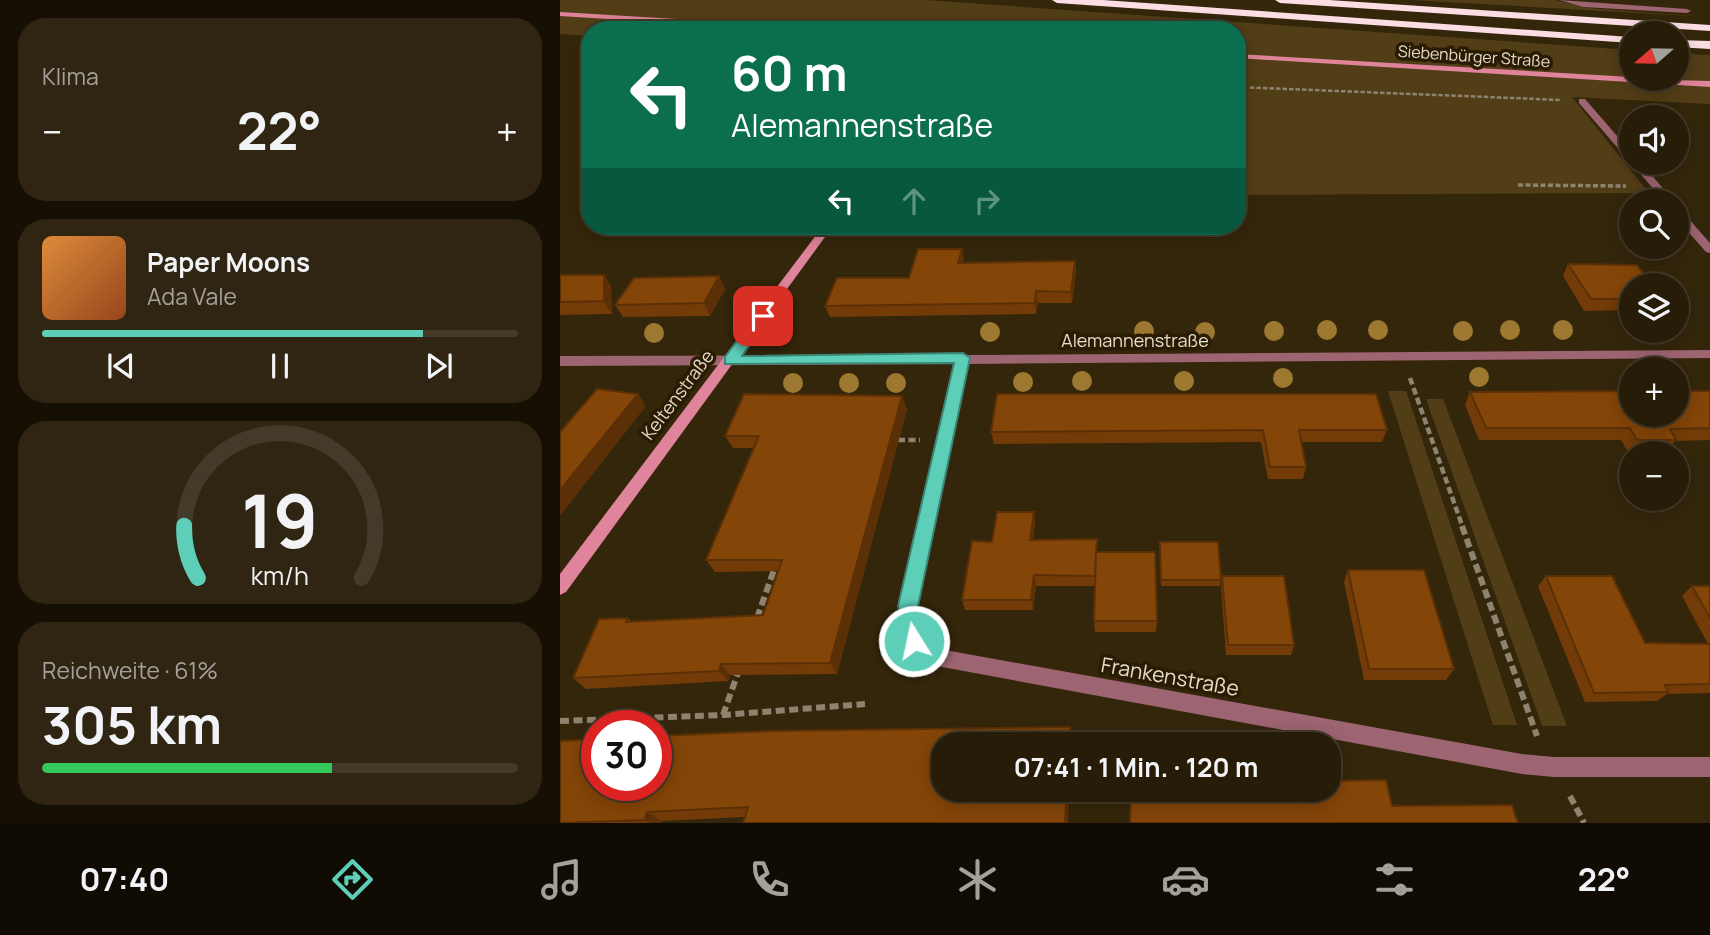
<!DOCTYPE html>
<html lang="de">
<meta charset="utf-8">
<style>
body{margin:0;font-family:Manrope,sans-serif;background:#2f2512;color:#f1f3f6;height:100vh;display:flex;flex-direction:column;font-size:26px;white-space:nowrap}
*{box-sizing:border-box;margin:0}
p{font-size:23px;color:#a4a19c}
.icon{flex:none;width:38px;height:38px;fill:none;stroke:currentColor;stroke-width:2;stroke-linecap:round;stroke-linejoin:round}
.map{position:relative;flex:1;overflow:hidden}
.sheet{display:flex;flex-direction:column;gap:18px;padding:18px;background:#150f04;width:560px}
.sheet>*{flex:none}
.top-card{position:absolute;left:21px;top:21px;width:665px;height:214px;border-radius:28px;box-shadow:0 4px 18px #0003,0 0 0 2px #433a29;background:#0b6e4f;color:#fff;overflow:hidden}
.needle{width:46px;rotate:250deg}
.fabs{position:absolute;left:1059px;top:21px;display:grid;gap:14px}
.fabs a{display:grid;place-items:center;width:70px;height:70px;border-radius:50%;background:#271c08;box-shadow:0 4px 18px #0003,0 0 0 2px #433a29;font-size:35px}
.speed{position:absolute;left:21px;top:710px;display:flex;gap:14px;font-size:35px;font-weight:700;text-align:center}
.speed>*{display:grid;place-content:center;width:91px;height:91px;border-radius:50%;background:#271c08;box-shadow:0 4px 18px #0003,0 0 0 2px #433a29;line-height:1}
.speed .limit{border:10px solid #d22;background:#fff;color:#111}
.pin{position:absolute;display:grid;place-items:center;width:60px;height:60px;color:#fff;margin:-30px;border-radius:14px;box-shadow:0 4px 10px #0006}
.me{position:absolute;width:77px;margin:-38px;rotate:350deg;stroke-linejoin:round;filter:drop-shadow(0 0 5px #0008)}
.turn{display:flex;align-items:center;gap:24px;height:147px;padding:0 35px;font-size:32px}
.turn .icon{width:91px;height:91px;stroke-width:2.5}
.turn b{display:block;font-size:49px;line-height:60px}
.lanes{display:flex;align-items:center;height:66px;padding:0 35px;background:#0003;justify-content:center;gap:35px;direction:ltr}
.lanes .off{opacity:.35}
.big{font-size:52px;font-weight:700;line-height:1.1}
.sheet .card{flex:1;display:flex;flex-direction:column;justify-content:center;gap:10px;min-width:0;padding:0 24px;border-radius:28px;background:#2f2512}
.sheet .dial{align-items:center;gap:0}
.dial svg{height:182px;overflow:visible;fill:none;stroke:#433a29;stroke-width:7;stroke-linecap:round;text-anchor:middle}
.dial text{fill:#f1f3f6;stroke:none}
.song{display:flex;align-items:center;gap:21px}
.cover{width:84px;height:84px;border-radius:10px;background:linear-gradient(135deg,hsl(30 70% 55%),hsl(20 70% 35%))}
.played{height:7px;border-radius:4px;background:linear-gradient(90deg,#5dceb8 80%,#433a29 80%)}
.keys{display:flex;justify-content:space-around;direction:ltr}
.heat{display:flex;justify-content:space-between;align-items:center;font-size:38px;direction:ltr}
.charge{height:10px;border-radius:5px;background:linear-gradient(90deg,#34c759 61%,#433a29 0)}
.trip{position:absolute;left:371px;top:732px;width:410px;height:70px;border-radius:28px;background:#271c08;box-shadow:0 4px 18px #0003,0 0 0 2px #433a29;font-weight:700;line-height:70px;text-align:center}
.tab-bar{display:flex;height:112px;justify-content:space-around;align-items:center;background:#100b03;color:#a4a19c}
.tab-bar .icon{width:49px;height:49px}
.tab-bar .active{color:#5dceb8}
.tab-bar b{font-size:32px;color:#f1f3f6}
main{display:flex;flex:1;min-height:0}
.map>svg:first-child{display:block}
.green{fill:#523e16}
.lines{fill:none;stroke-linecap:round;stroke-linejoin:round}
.path-far3{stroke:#8e836e;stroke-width:2.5;stroke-dasharray:4.5 2;stroke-linecap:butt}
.path-far2{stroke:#8e836e;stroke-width:3.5;stroke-dasharray:5 2.5;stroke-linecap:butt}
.path-far1{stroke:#8e836e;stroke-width:4.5;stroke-dasharray:7 3.5;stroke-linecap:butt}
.path{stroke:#8e836e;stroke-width:6;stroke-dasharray:9 4.5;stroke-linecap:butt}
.lane{fill:#9d6471;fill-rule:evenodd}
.street{fill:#9d6471;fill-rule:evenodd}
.secondary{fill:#e0849b;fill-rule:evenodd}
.highway{fill:#fbdde3;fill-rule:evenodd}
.tree{fill:#9c7830}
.wall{fill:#723b07}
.shaded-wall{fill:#5c3006}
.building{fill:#844508;stroke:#5c3006;stroke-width:2}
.route{fill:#5dceb8;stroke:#3c8678;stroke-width:2}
.labels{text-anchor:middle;stroke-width:7;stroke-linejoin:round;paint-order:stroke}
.far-street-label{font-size:16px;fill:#e4dbcb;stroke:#2a1c02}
.street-label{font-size:18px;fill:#e4dbcb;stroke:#2a1c02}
.near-street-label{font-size:21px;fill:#e4dbcb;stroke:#2a1c02}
</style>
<main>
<section class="sheet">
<div class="card"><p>Klima</p>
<div class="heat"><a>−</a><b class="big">22°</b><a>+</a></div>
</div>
<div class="card">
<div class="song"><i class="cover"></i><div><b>Paper Moons</b><p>Ada Vale</p></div></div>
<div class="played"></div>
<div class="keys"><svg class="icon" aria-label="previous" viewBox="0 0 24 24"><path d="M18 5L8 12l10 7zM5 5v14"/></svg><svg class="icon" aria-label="pause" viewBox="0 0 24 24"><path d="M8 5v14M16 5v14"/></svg><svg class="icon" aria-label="next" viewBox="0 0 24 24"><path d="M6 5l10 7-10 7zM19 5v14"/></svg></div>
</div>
<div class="card dial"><svg viewBox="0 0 100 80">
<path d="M14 69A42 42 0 1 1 86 69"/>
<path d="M14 69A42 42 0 0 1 8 46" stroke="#5dceb8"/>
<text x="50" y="56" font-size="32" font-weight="700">19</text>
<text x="50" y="72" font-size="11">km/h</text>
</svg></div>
<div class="card"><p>Reichweite · 61%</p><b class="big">305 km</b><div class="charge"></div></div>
</section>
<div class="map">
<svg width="1150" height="823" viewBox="0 0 1150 823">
<rect width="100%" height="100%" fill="#34260b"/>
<g class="green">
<path d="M0 0H366L1071 50V79H1116L1117 53 1150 55V104L1012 97 1089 193 677 195V30H30V36L0 34Z"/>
<path d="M850 0H995L1027 8 1150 17Z"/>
<path d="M828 391H846L957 725H933Z"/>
<path d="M866 399H883L1007 726H982Z"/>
</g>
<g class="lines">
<path class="path-far3" d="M677 87 1002 100"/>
<path class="path-far2" d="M958 185 1066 186"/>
<g class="path-far1">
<path d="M850 378 903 528"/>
<path d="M338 440H360"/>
</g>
<g class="path">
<path d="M902 526 977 736"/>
<path d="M197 618 215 567"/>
<path d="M163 715 179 670"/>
<path d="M0 721 163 715 305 704"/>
<path d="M1010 796 1024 823"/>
</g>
<g class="lane">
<path d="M999 0 1127 9 1131 11 1127 13 1023 7Z"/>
<path d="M1019 99H1025L1071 152V161L1068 160 1019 103Z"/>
<path d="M1071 163H1081L1114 201H1104Z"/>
<path d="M1116 208 1120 209 1150 243V253L1146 252 1116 218Z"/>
</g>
<path class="street" d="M1150 350V358L408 364 357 605 362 636 385 650 962 754 994 757H1150V777H994L962 774 382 667 348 647 339 605 395 364 0 366V356L398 355 403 354 408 355Z"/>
<g class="secondary">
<path d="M0 12 266 28 270 30H225L0 16Z"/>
<path d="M677 54 1071 77V79L1150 81V87L677 58Z"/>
<path d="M263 226H273L6 592 0 595V574Z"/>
</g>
<g class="highway">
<path d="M492 0H543L1071 37V43L497 3Z"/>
<path d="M715 0H769L1150 25V31L720 3Z"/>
<path d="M1116 40 1150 41V49L1116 47Z"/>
</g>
</g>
<g class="tree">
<circle cx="767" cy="330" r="10"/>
<circle cx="818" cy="330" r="10"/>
<circle cx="950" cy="330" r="10"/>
<circle cx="1003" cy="330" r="10"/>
<circle cx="584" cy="331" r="10"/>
<circle cx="714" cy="331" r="10"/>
<circle cx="903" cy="331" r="10"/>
<circle cx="430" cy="332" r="10"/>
<circle cx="645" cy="332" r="10"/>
<circle cx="94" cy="333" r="10"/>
<circle cx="919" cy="377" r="10"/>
<circle cx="723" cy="378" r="10"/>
<circle cx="522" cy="381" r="10"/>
<circle cx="624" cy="381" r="10"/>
<circle cx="463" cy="382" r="10"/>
<circle cx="233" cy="383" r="10"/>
<circle cx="289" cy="383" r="10"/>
<circle cx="336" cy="383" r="10"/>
</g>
<g class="wall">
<path d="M402 249 403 263 515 261 516 273 512 303H478L476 314 270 317 265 306 349 278Z"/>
<path d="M1008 264 1071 285V310L1024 311 1003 276Z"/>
<path d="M0 275H44L51 287 52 314 0 315Z"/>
<path d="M159 276 165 289 150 316 63 317 55 305Z"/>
<path d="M1150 391V440L1115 441 1107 452H1068L1061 440H919L905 405 910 392Z"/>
<path d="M342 396 347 409 277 674 170 675 168 681 26 689 13 678 67 618 71 621 203 615 218 571 155 572 146 560 194 448H173L165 436Z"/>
<path d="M827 430 822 442H741L746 467 743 479H708L701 442 434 444 431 432Z"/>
<path d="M474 512 475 523 473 540 537 552 597 621 596 632H535L534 621 535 586H476L473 610H405L402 600Z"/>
<path d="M600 542 661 580 660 586H601Z"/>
<path d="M788 570 894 669 886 680H804L784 582Z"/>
<path d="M662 576 734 645 731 655H666L661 586Z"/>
<path d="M986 576 1085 643 1148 644 1122 596 1132 586H1150V693L1107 694 1097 701 1025 702 978 586Z"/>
<path d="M510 727 511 738 383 789H509L508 823H183L185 817 102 821 101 823H0Z"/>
</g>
<g class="shaded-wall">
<path d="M402 249 404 261 400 274 398 263Z"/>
<path d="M515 261 516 273 512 303 511 292Z"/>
<path d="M44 275 51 287 52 314 44 301Z"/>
<path d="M159 276 165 289 150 316 144 303Z"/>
<path d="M476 291 478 303 476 314 475 303Z"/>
<path d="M78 394 86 406 0 516V490Z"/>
<path d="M342 396 347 409 277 674 270 663Z"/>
<path d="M474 512 475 523 472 550 470 540Z"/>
<path d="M474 575 476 586 473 610 471 600Z"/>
<path d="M161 664 170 675 168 681 159 671Z"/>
<path d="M510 727 511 738V744H509Z"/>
<path d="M507 789H509L508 823H505Z"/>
<path d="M87 812 102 821 101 823H90L85 820Z"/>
</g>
<g class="building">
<path d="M358 249H402L398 263 515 261 511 292 476 291 475 303 265 306 277 278H349Z"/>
<path d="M1008 264 1077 265 1092 285H1071V299H1031Z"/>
<path d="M0 275H44V301L0 302Z"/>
<path d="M159 276 144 303 55 305 74 278Z"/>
<path d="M37 389 78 394 0 490V432Z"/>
<path d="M1071 391V415H1116V391H1150V428L1110 429 1116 440H1077L1070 428H926L910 392Z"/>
<path d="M184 394 342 396 270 663 161 664 159 671 13 678 39 619 67 618 66 622 203 615 222 560H146L199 436H165Z"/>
<path d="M437 394H816L827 430H739L746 467H710L703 430 431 432Z"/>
<path d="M437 512H474L470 540 537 539 535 576 474 575 471 600H402L412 541 432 542Z"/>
<path d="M600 542H658L661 580H601Z"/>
<path d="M536 552H595L597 621H534Z"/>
<path d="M788 570H864L894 669H809Z"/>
<path d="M662 576H724L734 645H668Z"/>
<path d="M986 576H1052L1085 643 1150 644V684L1105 685 1108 692 1034 693Z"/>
<path d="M1132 586H1150V618Z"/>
<path d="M510 727 509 744H383V789H507L505 823H183L188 807 87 812 85 820 0 823V741L37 739V786H96V736L209 731Z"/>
<path d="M826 780 832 806 952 805 958 823H570L571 789H768V781Z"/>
</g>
<path class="route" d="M203 311 210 316 182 356 403 353 410 358 358 606 364 641 361 648 354 650 347 648 338 606 394 363 165 364V357L198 312Z"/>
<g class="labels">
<g class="far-street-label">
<text transform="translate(914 56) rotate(4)" y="6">Siebenbürger Straße</text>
</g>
<g class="street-label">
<text x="575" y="347">Alemannenstraße</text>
<text transform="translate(118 395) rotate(-53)" y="6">Keltenstraße</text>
</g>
<g class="near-street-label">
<text transform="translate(610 677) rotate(10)" y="7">Frankenstraße</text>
</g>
</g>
</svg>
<div class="fabs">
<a><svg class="needle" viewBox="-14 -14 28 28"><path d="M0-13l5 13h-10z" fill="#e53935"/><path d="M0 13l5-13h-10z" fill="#a4a19c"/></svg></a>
<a><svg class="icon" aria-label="sound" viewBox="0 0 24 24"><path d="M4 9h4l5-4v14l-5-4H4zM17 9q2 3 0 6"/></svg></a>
<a><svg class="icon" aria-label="search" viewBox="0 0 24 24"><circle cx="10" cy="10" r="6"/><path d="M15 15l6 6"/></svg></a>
<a><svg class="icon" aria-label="layers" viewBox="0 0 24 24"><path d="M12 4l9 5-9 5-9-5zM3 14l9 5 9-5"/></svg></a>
<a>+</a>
<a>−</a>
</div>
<div class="speed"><div class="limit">30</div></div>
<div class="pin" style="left:203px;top:316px;background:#d93025"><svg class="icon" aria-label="arrive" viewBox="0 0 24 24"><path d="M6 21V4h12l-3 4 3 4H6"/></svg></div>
<svg class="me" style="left:354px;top:641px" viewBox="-20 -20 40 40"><circle r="17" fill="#5dceb8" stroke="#fff" stroke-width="3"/><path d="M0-11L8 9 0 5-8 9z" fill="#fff"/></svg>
<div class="trip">07:41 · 1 Min. · 120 m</div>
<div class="top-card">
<div class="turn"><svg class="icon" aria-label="left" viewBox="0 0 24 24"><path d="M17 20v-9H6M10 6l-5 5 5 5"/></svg><div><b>60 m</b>Alemannenstraße</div></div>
<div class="lanes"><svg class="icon" aria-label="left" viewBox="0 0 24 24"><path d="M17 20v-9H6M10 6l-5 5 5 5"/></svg><svg class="icon off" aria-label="ahead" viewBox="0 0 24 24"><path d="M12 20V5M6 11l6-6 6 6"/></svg><svg class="icon off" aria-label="right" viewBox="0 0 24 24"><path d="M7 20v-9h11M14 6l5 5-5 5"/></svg></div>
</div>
</div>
</main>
<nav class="tab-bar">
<b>07:40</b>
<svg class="icon active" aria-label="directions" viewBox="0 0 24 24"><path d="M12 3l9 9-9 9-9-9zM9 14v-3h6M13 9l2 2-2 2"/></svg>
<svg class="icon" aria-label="music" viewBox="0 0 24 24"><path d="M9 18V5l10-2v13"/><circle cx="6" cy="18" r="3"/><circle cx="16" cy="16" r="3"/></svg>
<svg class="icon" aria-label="phone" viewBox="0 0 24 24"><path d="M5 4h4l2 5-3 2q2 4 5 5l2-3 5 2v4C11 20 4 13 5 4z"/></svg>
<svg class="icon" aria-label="climate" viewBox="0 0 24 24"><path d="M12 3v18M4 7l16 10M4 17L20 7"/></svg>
<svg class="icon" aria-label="car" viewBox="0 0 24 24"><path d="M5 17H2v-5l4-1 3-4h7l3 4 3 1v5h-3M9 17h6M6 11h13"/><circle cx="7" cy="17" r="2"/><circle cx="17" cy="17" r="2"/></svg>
<svg class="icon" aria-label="filters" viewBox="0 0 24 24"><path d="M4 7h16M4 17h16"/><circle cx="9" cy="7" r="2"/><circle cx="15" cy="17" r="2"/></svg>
<b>22°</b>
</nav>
